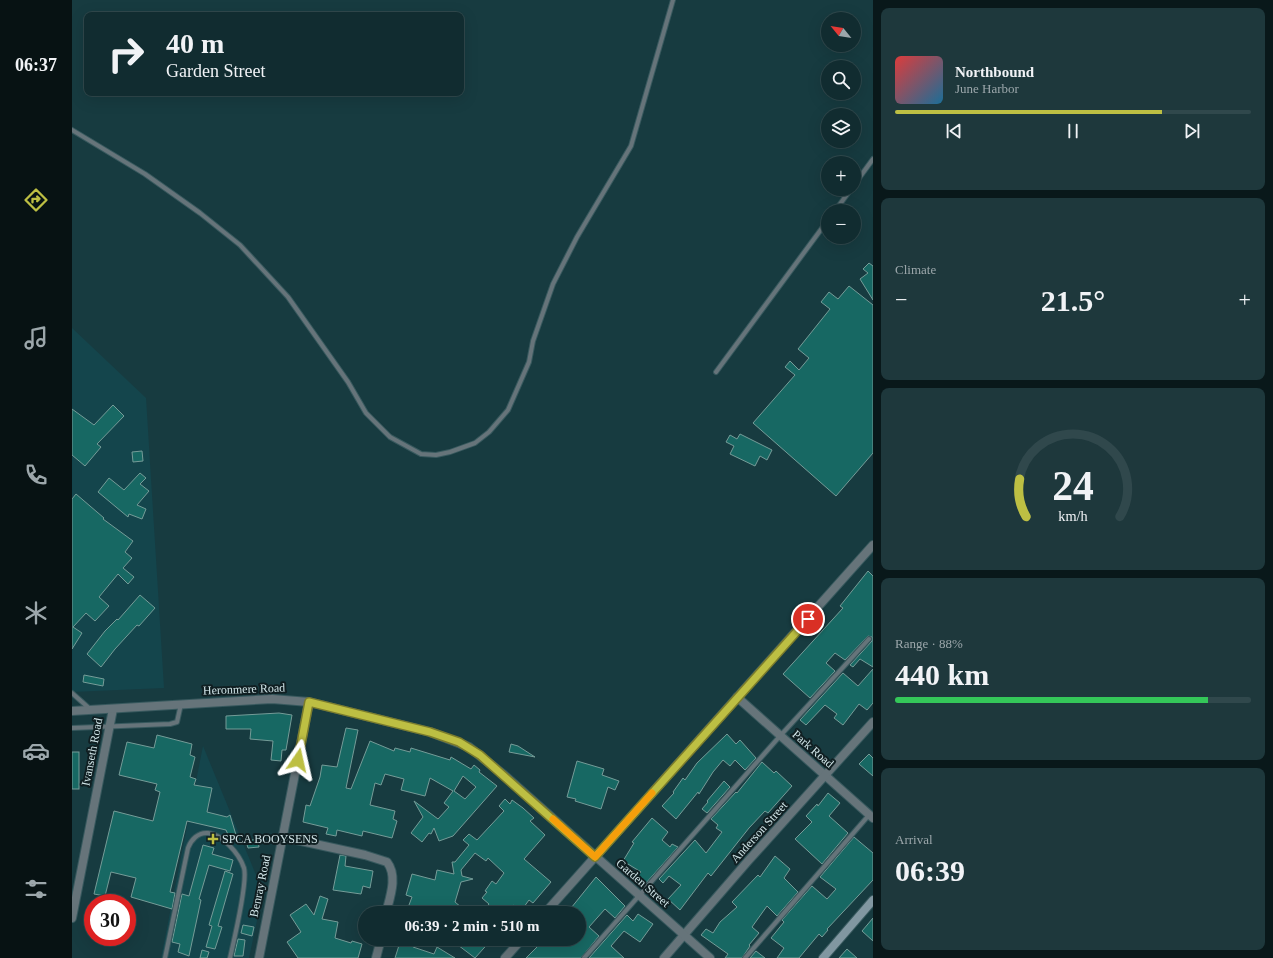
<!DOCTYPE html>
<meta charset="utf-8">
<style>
body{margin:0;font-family:"Times New Roman",serif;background:#1e383c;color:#f1f3f6;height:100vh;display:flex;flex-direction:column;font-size:15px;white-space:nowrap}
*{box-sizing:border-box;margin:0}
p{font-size:13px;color:#9ca7ab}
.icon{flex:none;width:22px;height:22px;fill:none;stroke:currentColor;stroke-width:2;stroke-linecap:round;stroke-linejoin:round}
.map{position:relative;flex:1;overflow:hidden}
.sheet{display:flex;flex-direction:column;gap:8px;padding:8px;background:#09181a;width:400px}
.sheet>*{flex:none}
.guide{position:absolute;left:12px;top:12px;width:380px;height:84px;border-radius:8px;box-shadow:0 4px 16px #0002,0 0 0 1px #30484c;background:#112c30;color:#f1f3f6;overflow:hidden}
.needle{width:26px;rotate:300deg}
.tools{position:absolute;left:749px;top:12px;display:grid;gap:8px}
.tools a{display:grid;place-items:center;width:40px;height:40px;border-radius:50%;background:#112c30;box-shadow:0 4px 16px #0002,0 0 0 1px #30484c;font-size:20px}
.speed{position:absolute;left:12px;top:894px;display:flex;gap:8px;font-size:20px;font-weight:700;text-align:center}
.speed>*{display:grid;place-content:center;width:52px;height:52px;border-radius:50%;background:#112c30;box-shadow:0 4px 16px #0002,0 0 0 1px #30484c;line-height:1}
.speed .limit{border:6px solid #d22;background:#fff;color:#111}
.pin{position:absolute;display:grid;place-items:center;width:34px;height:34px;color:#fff;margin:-17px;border:2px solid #fff;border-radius:50%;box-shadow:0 1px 4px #0007}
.me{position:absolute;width:44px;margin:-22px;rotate:11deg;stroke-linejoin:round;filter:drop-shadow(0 0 3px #0008)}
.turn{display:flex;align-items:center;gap:14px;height:84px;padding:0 16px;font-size:18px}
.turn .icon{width:52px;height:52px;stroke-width:2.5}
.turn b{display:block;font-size:28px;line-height:34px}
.big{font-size:30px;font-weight:700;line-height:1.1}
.sheet .card{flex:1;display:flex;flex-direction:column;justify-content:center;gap:6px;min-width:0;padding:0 14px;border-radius:8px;background:#1e383c}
.sheet .dial{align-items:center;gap:0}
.dial svg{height:104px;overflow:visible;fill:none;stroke:#30484c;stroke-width:7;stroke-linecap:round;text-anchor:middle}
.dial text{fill:#f1f3f6;stroke:none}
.song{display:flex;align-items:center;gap:12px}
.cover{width:48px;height:48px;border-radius:6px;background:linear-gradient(135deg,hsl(0 70% 55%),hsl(200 70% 35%))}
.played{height:4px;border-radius:2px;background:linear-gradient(90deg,#bdbf43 75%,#30484c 75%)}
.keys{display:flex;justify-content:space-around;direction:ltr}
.heat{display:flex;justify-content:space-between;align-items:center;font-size:22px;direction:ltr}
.charge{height:6px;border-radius:3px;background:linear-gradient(90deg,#34c759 88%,#30484c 0)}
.trip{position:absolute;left:286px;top:906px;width:228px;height:40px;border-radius:20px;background:#112c30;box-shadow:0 4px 16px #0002,0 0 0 1px #30484c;font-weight:700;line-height:40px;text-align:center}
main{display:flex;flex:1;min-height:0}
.tabs{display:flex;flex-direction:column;width:72px;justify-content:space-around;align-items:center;background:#071213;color:#9ca7ab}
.tabs .icon{width:28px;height:28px}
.tabs .active{color:#bdbf43}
.tabs b{font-size:18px;color:#f1f3f6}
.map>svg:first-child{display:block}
.built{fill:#14454c}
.building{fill:#176863;stroke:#759c98;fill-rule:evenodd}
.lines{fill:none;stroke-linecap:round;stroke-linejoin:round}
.service-casing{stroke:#38595e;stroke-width:6}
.minor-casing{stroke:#38595e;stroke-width:10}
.tertiary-casing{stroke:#38595e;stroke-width:10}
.secondary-casing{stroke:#38595e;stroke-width:10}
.service{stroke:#66747a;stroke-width:4}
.minor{stroke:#66747a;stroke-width:8}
.tertiary{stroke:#66747a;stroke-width:8}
.secondary{stroke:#8197a1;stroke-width:8}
.route-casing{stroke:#7b7c2c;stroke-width:10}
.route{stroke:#bdbf43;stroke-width:7}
.slow{stroke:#f59e0b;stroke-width:7}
.poi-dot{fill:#bdbf43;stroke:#101f22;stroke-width:1.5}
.labels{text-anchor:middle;stroke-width:4;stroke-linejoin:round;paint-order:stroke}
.street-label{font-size:12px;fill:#d0e4e7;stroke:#101f22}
.poi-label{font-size:12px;fill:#d0e4e7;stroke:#101f22;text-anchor:start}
</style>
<main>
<nav class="tabs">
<b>06:37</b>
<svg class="icon active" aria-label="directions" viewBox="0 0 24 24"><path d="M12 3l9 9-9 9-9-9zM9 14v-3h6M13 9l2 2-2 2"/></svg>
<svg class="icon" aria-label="music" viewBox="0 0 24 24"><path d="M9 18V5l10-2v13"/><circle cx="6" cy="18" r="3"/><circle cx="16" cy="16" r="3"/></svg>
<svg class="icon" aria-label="phone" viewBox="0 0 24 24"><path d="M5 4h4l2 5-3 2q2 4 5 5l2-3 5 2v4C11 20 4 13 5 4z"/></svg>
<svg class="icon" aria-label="climate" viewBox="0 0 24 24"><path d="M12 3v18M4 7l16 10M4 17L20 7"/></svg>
<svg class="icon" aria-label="car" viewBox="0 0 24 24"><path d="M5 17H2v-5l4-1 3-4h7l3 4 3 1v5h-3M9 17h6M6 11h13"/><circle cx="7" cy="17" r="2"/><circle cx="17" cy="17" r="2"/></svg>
<svg class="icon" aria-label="filters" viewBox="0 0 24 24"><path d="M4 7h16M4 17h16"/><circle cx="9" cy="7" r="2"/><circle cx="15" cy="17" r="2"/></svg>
</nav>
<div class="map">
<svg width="801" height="958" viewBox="0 0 801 958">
<rect width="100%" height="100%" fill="#173b40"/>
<g class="built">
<path d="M0 328 74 398 92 688 0 692Z"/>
<path d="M131 746 191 892 177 958H89Z"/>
</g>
<g class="building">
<path d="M797 263 801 266V300L788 279 796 273 791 269Z"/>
<path d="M777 286 801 305V453L764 496 681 423 723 375 713 367 718 361 727 370 737 358 726 349 758 309 749 302 757 292 766 299Z"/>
<path d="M41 405 52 416 25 444 29 447 13 466 0 455V409L22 425Z"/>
<path d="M668 434 700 450 695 460 688 456 683 466 658 454 662 446 654 442 658 435 665 439Z"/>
<path d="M70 451 71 461 61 462 60 452Z"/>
<path d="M68 473 74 478 68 484 77 491 65 505 74 509 70 519 57 514 56 517 26 492 37 478 52 490Z"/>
<path d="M4 494 32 518 31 519 61 541 53 552 60 558 51 568 62 577 56 584 46 574 27 597 37 606 23 621 14 613 1 627 10 633 0 649V499Z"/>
<path d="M796 571 801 576V667L788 659 781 667 778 665 800 641V637L796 636 773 660 763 653 754 663 763 671 738 698 711 674 771 608 768 606Z"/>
<path d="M68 595 83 608 67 626 65 625 43 649 29 667 15 654 33 631 45 619 46 620Z"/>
<path d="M801 669V703L795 710 787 704 771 725 762 718 765 714 753 705 734 725 728 720 771 673 786 686Z"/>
<path d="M12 675 32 679 31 686 11 682Z"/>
<path d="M207 713 220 715 214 750H210L209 761 199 760 201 741 178 739 179 729H154V716Z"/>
<path d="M274 728 286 730 274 788 279 789 298 741 322 751 323 748 338 752 339 748 378 760 379 757 399 769 402 765 408 770 407 772 425 786 381 836 367 841 362 828 359 834 357 833 350 842 339 833 351 817 342 801 366 819 377 807 372 803 381 791 358 778 353 796 329 790 332 779 313 774 309 785 303 783 298 805 323 811 321 819 325 821 320 838 291 831 290 836 265 830 264 836 254 834 256 828 231 822 234 805 238 806 248 777 250 765 265 767ZM391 776 404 787 393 799 382 791Z"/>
<path d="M655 734 664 744 668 740 684 758 673 770 663 760 658 766 651 760 641 772 627 794 626 792 604 819 590 806 602 793 601 792 611 778 613 780 625 763Z"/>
<path d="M85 735 120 744 118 755 123 757 118 777 124 779 122 785 140 788 135 812 155 817 158 815 164 835 157 837 154 830 115 821 98 892 103 893 100 909 59 897 64 878 39 872 33 896 22 894 42 811 81 821 88 792 83 790 85 784 47 775 55 742 82 748Z"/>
<path d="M439 744 446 746 463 757 437 752Z"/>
<rect x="0" y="752" width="7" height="37"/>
<path d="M797 754 801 758V776L787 764Z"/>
<path d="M505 761 532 769 530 775 547 781 543 790 536 787 529 809 503 801 504 799 495 797Z"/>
<path d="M690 762 702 773 704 771 720 786 696 813 693 811 677 828 639 876 636 873 608 910 596 899 609 885 597 876 591 883 587 879 623 840 634 853 650 832 644 828 646 825 639 819 664 792 665 793Z"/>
<path d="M652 781 658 787 635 813 630 809 636 802 635 801Z"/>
<path d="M756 793 768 803 757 816 776 833 750 864 723 839 740 822 734 816 745 804 746 806Z"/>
<path d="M433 799 438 804 440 800 451 808 462 818 458 821 473 835 452 859 479 882 461 903 457 900 449 911 441 905 434 913H409L417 904 410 898 415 892 413 891 420 881 424 884 432 873 416 858 414 861 403 853 389 870 390 876 401 879 389 882 383 902 396 913H386L379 907 377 913H334L340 897 334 895 340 874 363 880 365 870 382 874 380 862H383L397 845 391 840 397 834 405 840 432 811 427 806Z"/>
<path d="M580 818 596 832 590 840 598 847 600 844 606 847 574 883 565 876 569 872 551 861 562 843 560 842Z"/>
<path d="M782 837 801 853V880L755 929 756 930 750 937 747 934 727 958H705L712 948 699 938 712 922 710 920 740 886 755 899 764 889 748 877Z"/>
<path d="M186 839 187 847 176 848 174 841Z"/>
<path d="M131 845 142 848 140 854 161 860 158 871 137 865 127 899 129 900 117 956 106 952 108 944 100 942 110 894 117 896Z"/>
<path d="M268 855 274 856 273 866 301 871 298 888 291 886 289 894 261 890Z"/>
<path d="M703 856 718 869 712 878 726 892 705 916 695 906 680 927 687 933 677 945 678 946 670 958H653L656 954 629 935 634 929 641 933 648 922 665 907 660 902 686 875 688 877Z"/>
<path d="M153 871 161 874 146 926 150 927 143 949 134 947 140 926 137 925Z"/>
<path d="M524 877 553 906 543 918 533 909 517 927 527 936 509 958H454L473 939H507V913H495Z"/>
<path d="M248 896 256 899 250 919 266 922 263 938 279 943 280 941 290 944 286 958H226L215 942 229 932 218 915 234 904 242 915Z"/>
<path d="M566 914 581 924 568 942 552 931 539 946 552 958H517L555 915 561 921Z"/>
<path d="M801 918V941L790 931Z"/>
<path d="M171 925 182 927 180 936 169 933Z"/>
<path d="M166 939 173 940 171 956H162Z"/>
<path d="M329 939H343L341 947 362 954 365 947 383 958H323Z"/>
<path d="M378 939H420L403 958Z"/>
<path d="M775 949 785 958H767Z"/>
<path d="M130 950 137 952 135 958H128Z"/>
<path d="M684 951 693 958H678Z"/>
</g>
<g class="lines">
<defs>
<g id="service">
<path d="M0 130 73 174 128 213 168 245 216 297 276 382 294 413 318 437 349 454 364 455 378 452 403 443 417 432 436 410 457 362 461 341 481 284 505 237 559 146 601 0"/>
<path d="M782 185 801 159"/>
<path d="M763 211 779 189"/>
<path d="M644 372 756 220"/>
<path d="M0 693 18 709"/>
<path d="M0 728 98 724 105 722 109 704"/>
<path d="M93 958 116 848C119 840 126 832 136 833 144 834 151 839 157 845 163 851 169 859 172 868 176 882 162 940 158 958"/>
<path d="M512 958 708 736 797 639"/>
<path d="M673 958 797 815"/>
</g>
<g id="minor">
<path d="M665 697 801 818"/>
<path d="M211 837 293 855 315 862C326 876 318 897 314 913"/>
<path d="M473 913 801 545"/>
<path d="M0 918 41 709"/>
<path d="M187 958 237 702"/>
<path d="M304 958 309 939"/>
<path d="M433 958 450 939"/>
<path d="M592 958 676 861 801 722"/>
</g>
<path id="tertiary" d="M0 711 200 699 237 702 358 732 397 747 432 775 638 958"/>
<path id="secondary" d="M751 958 801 900"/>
</defs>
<use href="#service" class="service-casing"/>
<use href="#minor" class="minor-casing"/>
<use href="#tertiary" class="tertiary-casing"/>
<use href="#secondary" class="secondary-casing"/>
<use href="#service" class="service"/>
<use href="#minor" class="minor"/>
<use href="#tertiary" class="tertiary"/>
<use href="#secondary" class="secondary"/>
</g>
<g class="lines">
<defs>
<path id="route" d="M226 760 237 702 358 732 387 742 408 755 523 857 736 619"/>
</defs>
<use href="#route" class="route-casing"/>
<use href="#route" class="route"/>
<path class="slow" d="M481 819 523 857 580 793"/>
</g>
<path class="poi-dot" d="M139 833h4v4h4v4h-4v4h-4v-4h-4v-4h4z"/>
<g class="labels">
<g class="street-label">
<text transform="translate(172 689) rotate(-2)" y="4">Heronmere Road</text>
<text transform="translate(741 749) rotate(41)" y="4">Park Road</text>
<text transform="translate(20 752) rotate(-79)" y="4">Ivanseth Road</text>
<text transform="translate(687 832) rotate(-48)" y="4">Anderson Street</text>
<text transform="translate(571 883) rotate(41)" y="4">Garden Street</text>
<text transform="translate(188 886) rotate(-78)" y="4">Benray Road</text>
</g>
<g class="poi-label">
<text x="150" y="843">SPCA BOOYSENS</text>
</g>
</g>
</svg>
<div class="tools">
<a><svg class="needle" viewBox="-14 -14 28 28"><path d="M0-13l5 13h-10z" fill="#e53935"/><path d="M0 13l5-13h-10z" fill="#9ca7ab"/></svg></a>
<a><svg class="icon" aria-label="search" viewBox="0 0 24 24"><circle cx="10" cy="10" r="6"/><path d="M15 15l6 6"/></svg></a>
<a><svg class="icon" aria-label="layers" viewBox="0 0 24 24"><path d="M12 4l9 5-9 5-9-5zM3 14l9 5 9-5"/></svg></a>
<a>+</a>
<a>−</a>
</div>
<div class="speed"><div class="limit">30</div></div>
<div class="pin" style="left:736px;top:619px;background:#d93025"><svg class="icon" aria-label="arrive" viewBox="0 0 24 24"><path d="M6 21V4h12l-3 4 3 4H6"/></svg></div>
<svg class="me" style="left:226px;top:760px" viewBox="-20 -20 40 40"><path d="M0-17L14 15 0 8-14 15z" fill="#bdbf43" stroke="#fff" stroke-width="4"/></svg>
<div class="trip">06:39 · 2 min · 510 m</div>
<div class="guide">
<div class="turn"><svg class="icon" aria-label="right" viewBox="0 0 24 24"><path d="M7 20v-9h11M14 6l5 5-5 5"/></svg><div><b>40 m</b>Garden Street</div></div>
</div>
</div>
<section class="sheet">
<div class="card">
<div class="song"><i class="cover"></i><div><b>Northbound</b><p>June Harbor</p></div></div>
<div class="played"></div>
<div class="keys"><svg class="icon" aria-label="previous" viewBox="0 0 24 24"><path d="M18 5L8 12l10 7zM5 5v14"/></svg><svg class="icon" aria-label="pause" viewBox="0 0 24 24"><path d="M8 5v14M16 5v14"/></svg><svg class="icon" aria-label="next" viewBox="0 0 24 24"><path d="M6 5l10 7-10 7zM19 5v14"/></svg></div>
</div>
<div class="card"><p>Climate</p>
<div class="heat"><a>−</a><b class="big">21.5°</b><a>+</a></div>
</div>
<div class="card dial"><svg viewBox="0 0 100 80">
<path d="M14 69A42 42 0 1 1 86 69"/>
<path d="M14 69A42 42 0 0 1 9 40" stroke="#bdbf43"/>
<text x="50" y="56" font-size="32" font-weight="700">24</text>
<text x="50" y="72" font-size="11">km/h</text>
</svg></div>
<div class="card"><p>Range · 88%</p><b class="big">440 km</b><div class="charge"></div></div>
<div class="card"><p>Arrival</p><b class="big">06:39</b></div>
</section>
</main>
